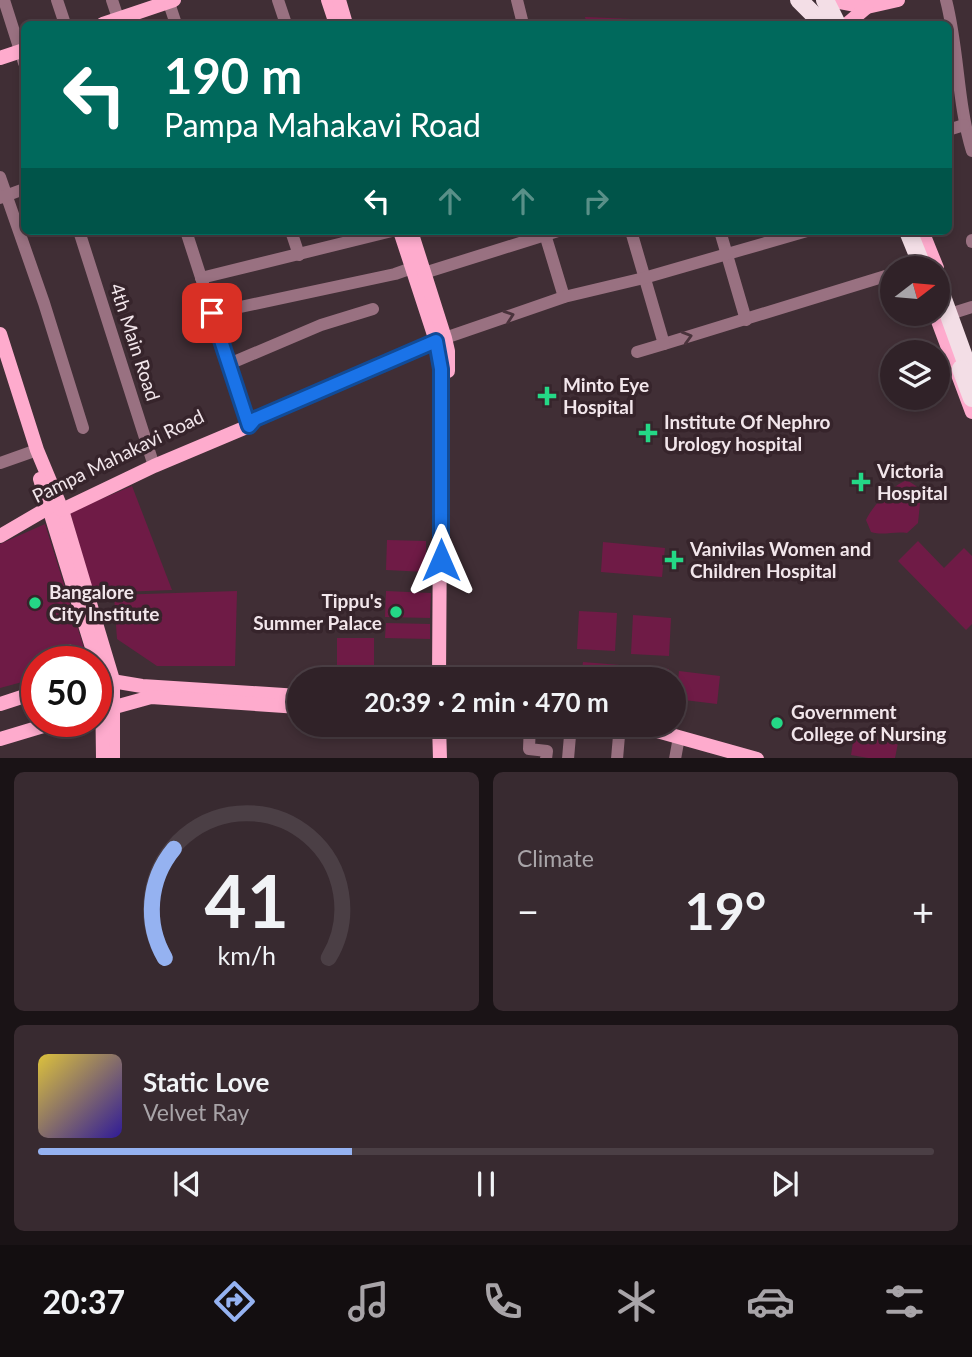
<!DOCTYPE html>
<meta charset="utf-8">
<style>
body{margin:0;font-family:Lato,sans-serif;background:#382a30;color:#f1f3f6;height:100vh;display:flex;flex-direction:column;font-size:26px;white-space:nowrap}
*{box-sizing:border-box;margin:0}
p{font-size:23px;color:#a8a4a8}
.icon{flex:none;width:38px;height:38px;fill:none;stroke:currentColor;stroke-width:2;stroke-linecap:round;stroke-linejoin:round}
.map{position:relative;height:758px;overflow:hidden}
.side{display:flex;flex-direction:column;gap:14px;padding:14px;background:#1a1316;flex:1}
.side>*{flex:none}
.guide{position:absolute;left:21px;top:21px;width:931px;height:214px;border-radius:10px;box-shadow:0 4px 10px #0003,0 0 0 2px #4b3f45;background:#00695c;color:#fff;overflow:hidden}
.needle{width:46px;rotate:74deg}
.controls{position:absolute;left:880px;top:256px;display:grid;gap:14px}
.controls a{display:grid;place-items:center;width:70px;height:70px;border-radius:50%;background:#302228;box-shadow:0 4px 10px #0003,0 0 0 2px #4b3f45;font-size:35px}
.speed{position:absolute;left:21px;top:646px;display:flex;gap:14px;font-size:35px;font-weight:700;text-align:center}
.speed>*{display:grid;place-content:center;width:91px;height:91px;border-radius:50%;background:#302228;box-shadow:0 4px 10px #0003,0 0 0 2px #4b3f45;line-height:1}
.speed .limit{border:10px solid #d22;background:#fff;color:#111}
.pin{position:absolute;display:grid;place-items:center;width:60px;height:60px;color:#fff;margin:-30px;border-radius:14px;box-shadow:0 4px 10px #0006}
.me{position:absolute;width:77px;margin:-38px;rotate:0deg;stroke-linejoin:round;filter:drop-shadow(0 0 5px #0008)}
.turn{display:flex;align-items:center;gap:24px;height:147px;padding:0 28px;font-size:32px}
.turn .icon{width:91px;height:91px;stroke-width:2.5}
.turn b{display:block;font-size:49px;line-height:60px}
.lanes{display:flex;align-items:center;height:66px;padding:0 28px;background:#0003;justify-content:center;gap:35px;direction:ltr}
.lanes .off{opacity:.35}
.big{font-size:52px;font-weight:700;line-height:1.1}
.side .card{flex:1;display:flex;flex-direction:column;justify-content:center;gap:10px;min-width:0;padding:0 24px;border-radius:10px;background:#382a30}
.side .dial{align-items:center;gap:0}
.dial svg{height:182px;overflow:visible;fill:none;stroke:#4b3f45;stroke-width:7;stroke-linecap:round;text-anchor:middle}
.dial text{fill:#f1f3f6;stroke:none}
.song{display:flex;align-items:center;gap:21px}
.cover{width:84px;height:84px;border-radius:10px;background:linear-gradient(135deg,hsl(50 70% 55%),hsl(250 70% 35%))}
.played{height:7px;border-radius:4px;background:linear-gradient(90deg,#95b2f1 35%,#4b3f45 35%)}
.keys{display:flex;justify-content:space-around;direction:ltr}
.heat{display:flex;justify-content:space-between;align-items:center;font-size:38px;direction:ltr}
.side .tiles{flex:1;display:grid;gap:14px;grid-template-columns:1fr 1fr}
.card:last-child{grid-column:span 2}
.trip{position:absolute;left:287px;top:667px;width:399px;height:70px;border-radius:35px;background:#302228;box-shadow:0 4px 10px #0003,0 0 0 2px #4b3f45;font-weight:700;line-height:70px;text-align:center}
.dock{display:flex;height:112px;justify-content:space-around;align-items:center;background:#130e10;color:#a8a4a8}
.dock .icon{width:49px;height:49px}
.dock .active{color:#95b2f1}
.dock b{font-size:32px;color:#f1f3f6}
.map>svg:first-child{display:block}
.green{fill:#6f1b46}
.water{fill:#b85e86}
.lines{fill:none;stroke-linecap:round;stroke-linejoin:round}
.minor{stroke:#997181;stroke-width:12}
.major{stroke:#feabcd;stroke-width:14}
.highway{stroke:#f3dee6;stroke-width:18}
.highway-bridge{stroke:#f3dee6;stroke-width:18}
.oneway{stroke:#4a333c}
.route-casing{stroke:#114b97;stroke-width:18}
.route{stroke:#1a73e8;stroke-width:12}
.poi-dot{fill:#24d886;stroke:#36242b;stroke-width:2.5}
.labels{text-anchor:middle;stroke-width:7;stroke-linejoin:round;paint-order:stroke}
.street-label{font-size:19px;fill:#f2e6eb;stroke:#36242b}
.poi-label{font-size:19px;font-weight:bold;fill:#f2e6eb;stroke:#36242b;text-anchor:start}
</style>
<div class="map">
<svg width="972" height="759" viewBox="0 0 972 759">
<rect width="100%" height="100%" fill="#402e35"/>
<g class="green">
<path d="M585 17 681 21 683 24H587Z"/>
<path d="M907 480 919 488 921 494 918 523 907 533C894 531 883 536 871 532L866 520C872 506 893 485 907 480Z"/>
<path d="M132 486 172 590 93 593 70 512Z"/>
<path d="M45 524 88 661 37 662V678L0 688V544Z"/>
<path d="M387 540 426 541V572L386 570Z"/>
<path d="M918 541 944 568 964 548 972 556V624L966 630 898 561Z"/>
<path d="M603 542 665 548 662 577 601 572Z"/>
<path d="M237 591 235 666H157L117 639 114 595Z"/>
<path d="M386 591 431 593 430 618 385 617Z"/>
<path d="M579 611 617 613 615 651 577 649Z"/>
<path d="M633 615 671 618 669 656 631 654Z"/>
<path d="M386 623 430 624V639L385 638Z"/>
<rect x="337" y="638" width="37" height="41"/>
<path d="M583 662 669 669 668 679H581Z"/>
<path d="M679 671 720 676 717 704 676 699Z"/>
<path d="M854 736 898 743 895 758H868L851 755Z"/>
</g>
<path class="water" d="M71 644 75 658 62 661H50L47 651Z"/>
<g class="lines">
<g class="minor">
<path d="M4 0 24 63"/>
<path d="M57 0 65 24"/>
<path d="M112 0 120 24"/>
<path d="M168 0 176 24"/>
<path d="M278 0 286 24"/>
<path d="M517 0 523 24"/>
<path d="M946 0C959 50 957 102 972 151"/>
<path d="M948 130 964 125"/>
<path d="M0 177 44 303 83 428"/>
<path d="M0 198 24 189"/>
<path d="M79 231 154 466"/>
<path d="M186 231 249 426"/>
<path d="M291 231 299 255"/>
<path d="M544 231 564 297"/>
<path d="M631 231 664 344 892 274"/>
<path d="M720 231 746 320"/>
<path d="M972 240V242"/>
<path d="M424 273 558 231"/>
<path d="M201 278 392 231"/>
<path d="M212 313 395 274 412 268"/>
<path d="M953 313 972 307"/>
<path d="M445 338 564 297 644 278 807 231"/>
<path d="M637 352 664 344"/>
<path d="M229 364 321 325 373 309"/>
<path d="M0 463 37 450"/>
<path d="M530 724 529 749 547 751 546 759"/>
<path d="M568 759 571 724"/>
<path d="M617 759 620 724"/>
<path d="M675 759 679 737"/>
</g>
<g class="major">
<path d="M328 0 336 24"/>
<path d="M339 0 346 24"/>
<path d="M829 0 867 7 898 0"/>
<path d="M103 24 174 0"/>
<path d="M847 24 867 7"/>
<path d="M0 58 24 50"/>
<path d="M400 231 436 341 441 369 439 679"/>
<path d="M411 231 445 338 448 351V371"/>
<path d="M922 231 937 268"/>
<path d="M935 313 972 412"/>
<path d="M0 334 37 450 62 510 113 680V759"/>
<path d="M40 479 102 680 103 759"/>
<path d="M62 510 154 466 249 426 255 419 442 339"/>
<path d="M0 536 55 504"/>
<path d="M106 680 142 686 299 696"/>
<path d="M0 704 37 692"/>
<path d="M104 710 151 697 299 707"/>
<path d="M439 724 440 759"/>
<path d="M632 724 757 759"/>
<path d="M0 739 60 721"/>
</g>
<g class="highway">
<path d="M799 0 823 24"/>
<path d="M825 0 837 24"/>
<path d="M938 285 972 379"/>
<path d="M961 369 972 398"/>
</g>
<path class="highway-bridge" d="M908 231 923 268"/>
</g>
<defs><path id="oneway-chevron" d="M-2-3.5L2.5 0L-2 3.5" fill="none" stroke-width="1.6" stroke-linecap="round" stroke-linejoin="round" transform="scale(1.75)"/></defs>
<g class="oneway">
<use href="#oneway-chevron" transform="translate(509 316) rotate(-19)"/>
<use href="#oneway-chevron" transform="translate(687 337) rotate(-16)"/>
</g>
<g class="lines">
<defs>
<path id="route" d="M212 313 249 426 255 419 436 341 441 369V560"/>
</defs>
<use href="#route" class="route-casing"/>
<use href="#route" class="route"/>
</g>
<g class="poi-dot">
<path d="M543.5 385.5h7v7h7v7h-7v7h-7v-7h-7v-7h7z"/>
<path d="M644.5 422.5h7v7h7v7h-7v7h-7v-7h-7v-7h7z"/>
<path d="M857.5 471.5h7v7h7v7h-7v7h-7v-7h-7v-7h7z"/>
<path d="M670.5 549.5h7v7h7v7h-7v7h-7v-7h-7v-7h7z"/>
<circle cx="35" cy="603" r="7"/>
<circle cx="396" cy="612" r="7"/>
<circle cx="777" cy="723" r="7"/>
</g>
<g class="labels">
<g class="street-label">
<text transform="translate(135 342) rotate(72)" y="7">4th Main Road</text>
<text transform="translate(118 456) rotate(-26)" y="7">Pampa Mahakavi Road</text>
</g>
<g class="poi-label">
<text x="563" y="392">Minto Eye<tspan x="563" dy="22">Hospital</tspan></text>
<text x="664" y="429">Institute Of Nephro<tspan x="664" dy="22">Urology hospital</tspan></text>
<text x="877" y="478">Victoria<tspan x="877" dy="22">Hospital</tspan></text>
<text x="690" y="556">Vanivilas Women and<tspan x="690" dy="22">Children Hospital</tspan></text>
<text x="49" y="599">Bangalore<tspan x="49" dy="22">City Institute</tspan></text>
<text x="382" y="608" text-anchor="end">Tippu's<tspan x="382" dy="22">Summer Palace</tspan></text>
<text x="791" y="719">Government<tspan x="791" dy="22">College of Nursing</tspan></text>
</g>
</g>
</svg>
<div class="controls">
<a><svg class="needle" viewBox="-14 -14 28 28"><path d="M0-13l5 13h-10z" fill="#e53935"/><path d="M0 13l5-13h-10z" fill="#a8a4a8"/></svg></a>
<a><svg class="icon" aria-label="layers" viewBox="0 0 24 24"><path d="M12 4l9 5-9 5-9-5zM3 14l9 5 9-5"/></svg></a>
</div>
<div class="speed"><div class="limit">50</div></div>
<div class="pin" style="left:212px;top:313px;background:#d93025"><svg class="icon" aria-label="arrive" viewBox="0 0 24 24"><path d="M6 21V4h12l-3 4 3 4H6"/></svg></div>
<svg class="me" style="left:441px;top:560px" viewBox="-20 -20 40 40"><path d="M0-17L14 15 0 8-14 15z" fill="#1a73e8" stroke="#fff" stroke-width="4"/></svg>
<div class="trip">20:39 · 2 min · 470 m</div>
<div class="guide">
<div class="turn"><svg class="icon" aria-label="left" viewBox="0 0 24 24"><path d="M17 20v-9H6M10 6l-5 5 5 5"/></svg><div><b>190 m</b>Pampa Mahakavi Road</div></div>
<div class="lanes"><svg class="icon" aria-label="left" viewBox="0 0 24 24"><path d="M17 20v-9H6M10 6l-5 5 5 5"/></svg><svg class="icon off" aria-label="ahead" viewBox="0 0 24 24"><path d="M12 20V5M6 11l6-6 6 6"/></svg><svg class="icon off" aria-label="ahead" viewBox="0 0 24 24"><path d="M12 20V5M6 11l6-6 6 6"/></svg><svg class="icon off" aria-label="right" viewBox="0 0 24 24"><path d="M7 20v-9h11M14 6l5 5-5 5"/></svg></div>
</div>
</div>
<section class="side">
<div class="tiles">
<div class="card dial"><svg viewBox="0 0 100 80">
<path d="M14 69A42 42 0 1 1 86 69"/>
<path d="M14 69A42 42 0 0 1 18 21" stroke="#95b2f1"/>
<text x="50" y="56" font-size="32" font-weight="700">41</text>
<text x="50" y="72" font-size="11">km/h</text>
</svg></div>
<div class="card"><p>Climate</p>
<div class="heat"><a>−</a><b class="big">19°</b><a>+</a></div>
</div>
<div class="card">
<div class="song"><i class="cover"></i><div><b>Static Love</b><p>Velvet Ray</p></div></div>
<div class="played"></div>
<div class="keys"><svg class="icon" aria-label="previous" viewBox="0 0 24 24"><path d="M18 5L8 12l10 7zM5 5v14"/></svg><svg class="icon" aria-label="pause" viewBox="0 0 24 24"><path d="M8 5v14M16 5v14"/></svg><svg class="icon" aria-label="next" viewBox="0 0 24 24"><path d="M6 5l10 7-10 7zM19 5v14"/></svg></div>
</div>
</div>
</section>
<nav class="dock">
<b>20:37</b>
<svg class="icon active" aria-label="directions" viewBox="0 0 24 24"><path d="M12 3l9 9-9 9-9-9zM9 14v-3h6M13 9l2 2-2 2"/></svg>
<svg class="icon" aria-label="music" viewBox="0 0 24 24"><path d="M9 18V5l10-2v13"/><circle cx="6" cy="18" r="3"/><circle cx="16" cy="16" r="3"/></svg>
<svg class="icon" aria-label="phone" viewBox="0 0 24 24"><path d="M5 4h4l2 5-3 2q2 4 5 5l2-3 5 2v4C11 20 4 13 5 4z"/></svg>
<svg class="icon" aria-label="climate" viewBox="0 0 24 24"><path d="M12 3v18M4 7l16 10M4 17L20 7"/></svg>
<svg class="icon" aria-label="car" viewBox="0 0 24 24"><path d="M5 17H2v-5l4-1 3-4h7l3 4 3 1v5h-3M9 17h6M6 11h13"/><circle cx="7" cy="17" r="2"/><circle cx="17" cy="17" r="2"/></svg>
<svg class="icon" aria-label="filters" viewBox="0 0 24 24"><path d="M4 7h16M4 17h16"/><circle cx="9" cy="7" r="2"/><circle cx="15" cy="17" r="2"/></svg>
</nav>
